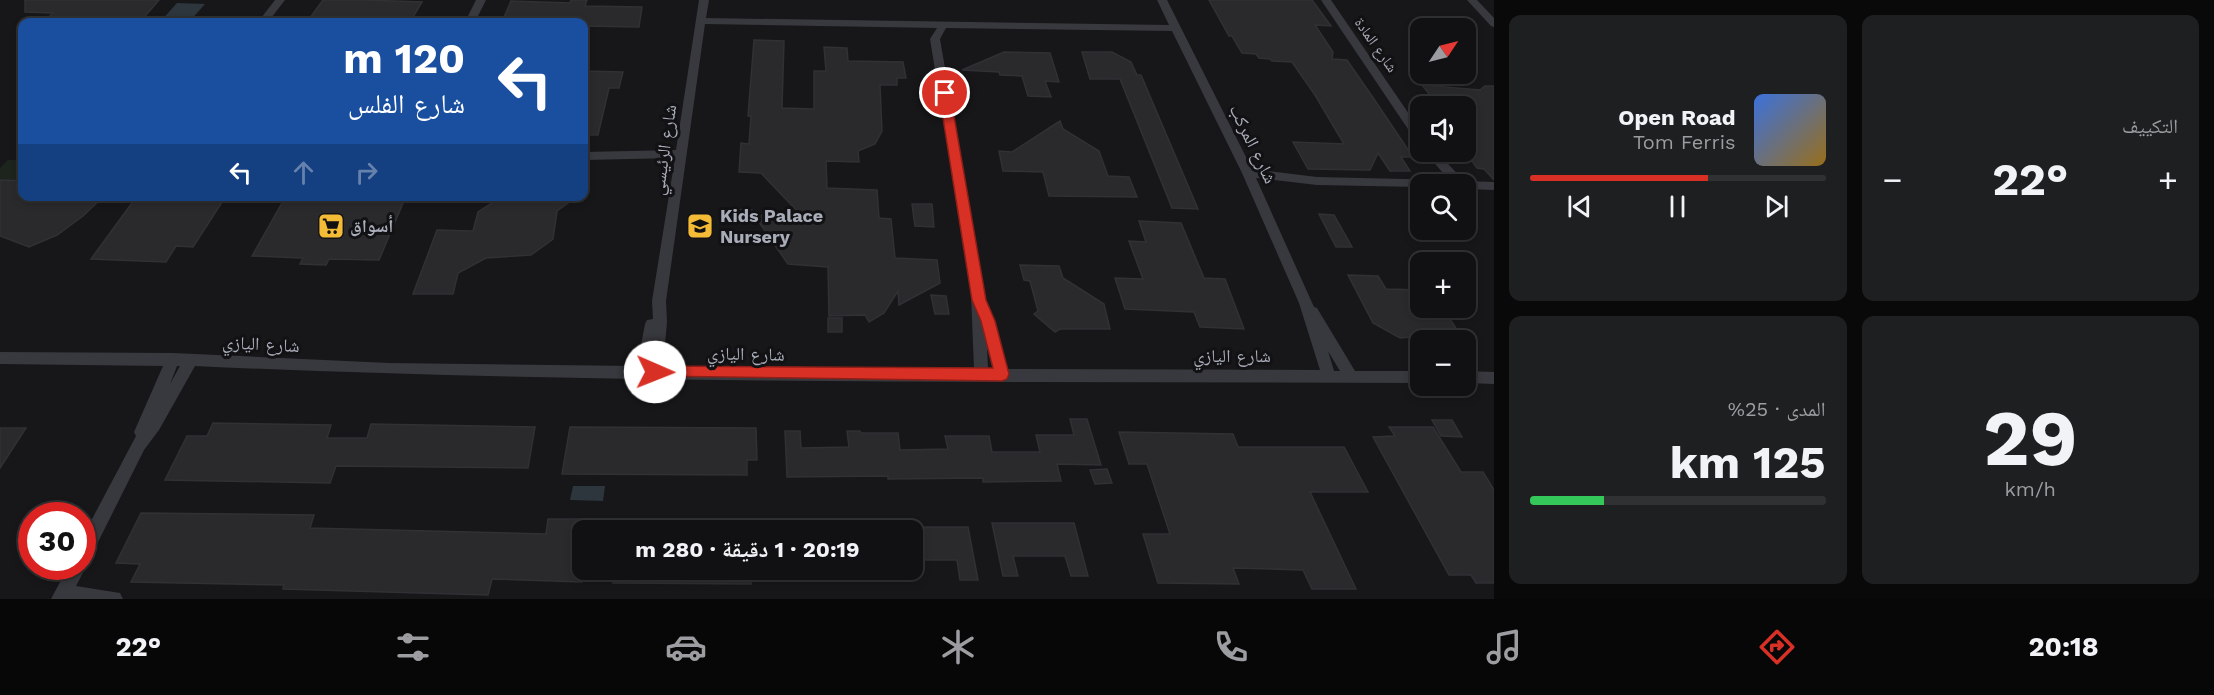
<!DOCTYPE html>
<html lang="ar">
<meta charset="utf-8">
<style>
body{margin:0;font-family:"Work Sans","Noto Naskh Arabic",sans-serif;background:#1e1f21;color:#f1f3f6;direction:rtl;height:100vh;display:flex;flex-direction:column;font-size:22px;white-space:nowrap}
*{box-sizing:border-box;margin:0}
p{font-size:20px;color:#9c9da0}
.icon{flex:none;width:33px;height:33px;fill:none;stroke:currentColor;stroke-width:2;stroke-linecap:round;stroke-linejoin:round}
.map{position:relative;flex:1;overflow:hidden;direction:ltr}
.panel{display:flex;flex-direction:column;gap:15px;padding:15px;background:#09090a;width:720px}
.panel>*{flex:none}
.guide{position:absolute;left:18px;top:18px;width:570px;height:183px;border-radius:12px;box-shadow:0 3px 9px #0003,0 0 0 2px #303133;direction:rtl;background:#1a4fa0;color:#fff;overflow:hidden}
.needle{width:39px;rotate:55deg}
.buttons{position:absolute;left:1410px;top:18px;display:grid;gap:12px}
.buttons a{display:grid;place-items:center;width:66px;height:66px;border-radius:12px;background:#111113;box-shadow:0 3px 9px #0003,0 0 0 2px #303133;font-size:30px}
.speed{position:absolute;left:18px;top:502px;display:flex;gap:12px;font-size:30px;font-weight:700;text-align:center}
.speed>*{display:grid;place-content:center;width:78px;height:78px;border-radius:50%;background:#111113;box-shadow:0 3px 9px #0003,0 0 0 2px #303133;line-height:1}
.speed .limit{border:9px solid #d22;background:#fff;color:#111}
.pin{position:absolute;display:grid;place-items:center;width:51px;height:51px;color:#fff;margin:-26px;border:3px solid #fff;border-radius:50%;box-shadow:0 2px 6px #0007}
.me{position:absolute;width:66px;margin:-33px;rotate:91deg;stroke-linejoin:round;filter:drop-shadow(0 0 4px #0008)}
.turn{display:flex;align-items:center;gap:21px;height:126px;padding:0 24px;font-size:27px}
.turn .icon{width:78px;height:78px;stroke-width:2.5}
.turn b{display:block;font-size:42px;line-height:51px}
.lanes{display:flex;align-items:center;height:57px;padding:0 24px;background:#0003;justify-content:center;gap:30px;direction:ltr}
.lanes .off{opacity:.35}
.big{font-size:45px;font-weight:700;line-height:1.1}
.panel .tile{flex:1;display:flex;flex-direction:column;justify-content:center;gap:9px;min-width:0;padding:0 21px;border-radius:12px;background:#1e1f21}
.panel .dial{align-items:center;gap:0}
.dial b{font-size:78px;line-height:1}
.song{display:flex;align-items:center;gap:18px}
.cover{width:72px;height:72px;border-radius:9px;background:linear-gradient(135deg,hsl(220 70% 55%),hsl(40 70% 35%))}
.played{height:6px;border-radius:3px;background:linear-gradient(90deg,#d93025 60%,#303133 60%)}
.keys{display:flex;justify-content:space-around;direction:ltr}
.heat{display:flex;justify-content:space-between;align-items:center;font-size:33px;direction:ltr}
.charge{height:9px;border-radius:4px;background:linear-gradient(90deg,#34c759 25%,#303133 0)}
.panel .tiles{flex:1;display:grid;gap:15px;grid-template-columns:repeat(2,1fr)}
.trip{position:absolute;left:572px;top:520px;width:351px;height:60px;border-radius:12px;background:#111113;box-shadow:0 3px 9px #0003,0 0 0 2px #303133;font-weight:700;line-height:60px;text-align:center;direction:rtl}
.tabs{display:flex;height:96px;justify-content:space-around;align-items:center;background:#070708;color:#9c9da0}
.tabs .icon{width:42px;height:42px}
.tabs .on{color:#d93025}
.tabs b{font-size:27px;color:#f1f3f6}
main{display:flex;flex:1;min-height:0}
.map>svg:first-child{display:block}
.green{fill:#1d241e}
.water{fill:#2d353d}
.building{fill:#2a2a2d;stroke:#313135;stroke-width:1.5}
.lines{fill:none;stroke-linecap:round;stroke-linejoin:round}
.minor{fill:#38393e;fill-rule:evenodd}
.route{fill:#d93025;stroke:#8d1f18;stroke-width:1.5}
.labels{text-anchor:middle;stroke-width:6;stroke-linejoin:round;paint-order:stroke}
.far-street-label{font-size:15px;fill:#a9adb9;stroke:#121214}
.street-label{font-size:18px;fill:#a9adb9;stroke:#121214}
.poi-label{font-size:18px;font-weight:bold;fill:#a9adb9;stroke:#121214;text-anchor:start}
</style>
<main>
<section class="panel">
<div class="tiles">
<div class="tile"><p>التكييف</p>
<div class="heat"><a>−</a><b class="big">22°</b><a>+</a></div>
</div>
<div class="tile">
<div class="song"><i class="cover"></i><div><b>Open Road</b><p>Tom Ferris</p></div></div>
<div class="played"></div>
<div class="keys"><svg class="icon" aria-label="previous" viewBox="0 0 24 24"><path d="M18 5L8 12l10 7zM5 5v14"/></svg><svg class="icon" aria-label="pause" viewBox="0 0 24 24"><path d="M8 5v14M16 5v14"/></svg><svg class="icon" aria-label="next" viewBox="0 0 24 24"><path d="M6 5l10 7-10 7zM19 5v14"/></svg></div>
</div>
<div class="tile dial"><b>29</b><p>km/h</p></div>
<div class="tile"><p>المدى · 25%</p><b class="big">125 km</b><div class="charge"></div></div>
</div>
</section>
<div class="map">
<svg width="1494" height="599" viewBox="0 0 1494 599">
<rect width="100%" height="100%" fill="#171719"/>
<path class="green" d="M8 160H22V186L0 185V168Z"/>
<g class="water">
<path d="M177 3 205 4 189 22H160Z"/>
<path d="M573 486H605L603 501 570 500Z"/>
</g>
<g class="building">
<path d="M25 0H159L140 22H43L53 13 25 12Z"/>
<path d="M323 0H366L422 2 410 22H307Z"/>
<path d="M571 0H587L585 6 642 7 639 27 584 26V22H502L511 1 570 3Z"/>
<path d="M1209 0H1312L1331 26 1315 25 1333 52 1332 59 1347 60 1374 99 1413 157H1401L1410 171H1390L1378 153 1370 170 1308 169 1293 142 1344 144 1315 95 1292 62 1272 61 1270 59 1259 58 1256 54 1242 53 1232 36H1229Z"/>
<path d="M754 40 784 41 782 108 814 109V71H826L824 47 847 48 848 61 903 62 906 78H897V85H880L882 131 875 144 858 151 859 162 826 161 827 188 877 190 879 218 891 219 895 258 937 260 940 283 899 305 898 291 884 313 869 322 865 315 829 316 828 267 788 264 754 215 802 216 761 173 739 172 741 143 749 144 751 116H748Z"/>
<path d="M1004 52 1050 53 1059 82 1045 81 1051 97 1028 96 1022 76 1000 75 999 72 962 70Z"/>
<path d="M1082 52H1112L1131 62 1137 75H1141L1198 209 1172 208 1120 79H1090Z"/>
<path d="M584 71 623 72 619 88H609L598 135H584Z"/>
<path d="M1422 85 1480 90 1485 86H1494V180L1484 169 1477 168 1466 153V103H1436Z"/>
<path d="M1060 121 1063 129 1099 151 1108 176 1129 177 1137 197 1049 196 1043 172 1003 171 999 151 1012 152Z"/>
<path d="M0 180 22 181V196H104L83 216 57 235 29 247 0 236Z"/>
<path d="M137 196H226L193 247 176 246 166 262 91 259Z"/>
<path d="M286 196H406L379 260 329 259 326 265 300 264 303 258 252 256Z"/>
<path d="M578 196 557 211 553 239 531 255 486 258 458 273 453 294H413L437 230 473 231 478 212 501 197Z"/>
<path d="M912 204H932L934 227 915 226Z"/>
<path d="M721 209 752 210 751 224 719 223Z"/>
<path d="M1319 214 1334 215 1352 247H1336Z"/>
<path d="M1139 221 1181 223 1204 278 1225 279 1244 329 1200 327 1194 312 1125 309 1115 278 1143 279 1129 241 1146 242Z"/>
<path d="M1020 265 1059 266 1063 278 1104 304 1110 329H1060L1055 332 1034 314 1038 311 1030 281 1024 280Z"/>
<path d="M1348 275 1378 276 1386 289 1420 290V315L1448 316 1461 336H1423L1400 338 1373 323Z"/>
<path d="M931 295 946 296 949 314H935Z"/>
<rect x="828" y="318" width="14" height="14"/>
<path d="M1070 419H1087L1101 465 1057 464 1061 481 983 482V478L888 479V476L787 477 785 431H800L801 448 849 447 847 431H860L861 433H898L900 450 948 449 945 436H989L992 452H1040L1036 435H1074Z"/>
<path d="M1432 420H1452L1462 437 1441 436Z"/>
<path d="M213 423 331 425 327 438H367L371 424 535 427 528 468 336 466 330 483 165 480 187 436H207Z"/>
<path d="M570 427 756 428 757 460H747V475L562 474Z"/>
<path d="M1389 427H1433L1461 472H1483L1494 490V583H1476L1471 575H1449L1373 437 1395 436Z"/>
<path d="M0 428H26L0 468Z"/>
<path d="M1119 432 1233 434 1238 447H1344L1368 492H1310L1356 589H1312L1303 570 1233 568 1239 584 1158 583 1143 534H1170L1147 464H1129Z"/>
<path d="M1107 469 1112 483 1095 484 1090 470Z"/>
<path d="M141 513 314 515 310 528 546 534 548 519H582V582L492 579 488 595 283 589 284 585 131 582 140 564 116 563Z"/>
<path d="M992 523H1074L1088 576H1071L1065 556H1013L1018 576H1003Z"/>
<path d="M912 527H968L978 580H960L957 560H912Z"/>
<path d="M613 570H751V584L613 583Z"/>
</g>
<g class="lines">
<g class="minor">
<path d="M275 0H285L268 22H258Z"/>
<path d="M476 0H486L475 22H465Z"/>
<path d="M699 0H709L706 18 1169 25 1157 0H1167L1252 169 1317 177 1449 180 1425 152H1437L1464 181 1494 182V190L1466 189V184H1420V187L1317 185 1256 178 1314 307 1317 308 1355 371H1420V383C1012 381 603 385 195 366L159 430 144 450 88 562 84 563 86 567 76 586 120 593 123 599H51L68 567H82V538L136 436 134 432 163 366 0 364V352L173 353 389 363 637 366 645 324 647 320 653 319 652 301 675 158 584 160V152L676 150ZM705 24 937 28 930 39 971 293 974 369 663 367 667 322 666 301ZM946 28 1172 31 1242 173 1299 303 1320 370 1008 369 985 300 940 39ZM987 348 993 369H988ZM1328 351 1340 371H1334ZM177 366H180L170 384Z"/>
<path d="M1321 0H1331L1420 130V142L1416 141Z"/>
<path d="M1467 0H1477L1494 18V27L1491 26Z"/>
<path d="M1466 371 1494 372V384L1466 383Z"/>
</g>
</g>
<path class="route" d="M945 90 950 93 986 300 995 321 1009 374 1007 379 1002 381 650 376 648 372 650 368 655 366 993 368 981 321 972 300 939 93Z"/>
<defs>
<symbol id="supermarket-square" viewBox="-11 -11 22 22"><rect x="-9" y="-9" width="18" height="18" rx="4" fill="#f3bb36" stroke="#121214"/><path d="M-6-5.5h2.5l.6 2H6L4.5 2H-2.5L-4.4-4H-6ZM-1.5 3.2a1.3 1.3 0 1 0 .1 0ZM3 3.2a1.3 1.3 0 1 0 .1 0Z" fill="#111"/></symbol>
<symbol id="school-square" viewBox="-11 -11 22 22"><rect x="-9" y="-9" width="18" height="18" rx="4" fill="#f3bb36" stroke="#121214"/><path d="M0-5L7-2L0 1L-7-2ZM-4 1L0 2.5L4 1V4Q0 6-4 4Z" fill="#111"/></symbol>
</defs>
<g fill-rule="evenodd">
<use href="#supermarket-square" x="316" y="211" width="30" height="30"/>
<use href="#school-square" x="685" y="211" width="30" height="30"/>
</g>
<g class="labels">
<g class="far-street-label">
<text transform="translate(1376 45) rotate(55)" y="5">شارع المادة</text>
</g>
<g class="street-label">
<text transform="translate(1253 144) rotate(64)" y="6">شارع المركب</text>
<text transform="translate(664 150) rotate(-82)" y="6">شارع الرئيسي</text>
<text transform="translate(261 344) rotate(3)" y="6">شارع اليازي</text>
<text transform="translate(746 354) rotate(1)" y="6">شارع اليازي</text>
<text x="1232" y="362">شارع اليازي</text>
</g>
<g class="poi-label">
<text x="720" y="222">Kids Palace<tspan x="720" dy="21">Nursery</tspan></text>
<text x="350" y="232">أسواق</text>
</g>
</g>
</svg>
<div class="buttons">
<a><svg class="needle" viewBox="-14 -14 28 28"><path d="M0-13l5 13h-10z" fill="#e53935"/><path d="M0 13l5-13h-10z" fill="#9c9da0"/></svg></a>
<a><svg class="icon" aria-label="sound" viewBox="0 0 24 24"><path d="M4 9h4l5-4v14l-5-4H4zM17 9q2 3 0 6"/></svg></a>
<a><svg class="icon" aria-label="search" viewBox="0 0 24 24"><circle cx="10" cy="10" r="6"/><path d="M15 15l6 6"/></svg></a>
<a>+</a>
<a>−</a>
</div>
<div class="speed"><div class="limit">30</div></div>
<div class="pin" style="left:945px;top:93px;background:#d93025"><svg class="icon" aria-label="arrive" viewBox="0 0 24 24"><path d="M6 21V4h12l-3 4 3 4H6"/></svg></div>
<svg class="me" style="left:655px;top:372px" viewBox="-20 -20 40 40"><circle r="19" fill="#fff"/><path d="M0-13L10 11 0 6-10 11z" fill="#d93025"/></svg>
<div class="trip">20:19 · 1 دقيقة · 280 m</div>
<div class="guide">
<div class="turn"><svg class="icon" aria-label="left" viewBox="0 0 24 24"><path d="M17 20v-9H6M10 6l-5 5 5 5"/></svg><div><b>120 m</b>شارع الفلس</div></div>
<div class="lanes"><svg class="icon" aria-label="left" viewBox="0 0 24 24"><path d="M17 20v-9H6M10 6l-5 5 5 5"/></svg><svg class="icon off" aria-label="ahead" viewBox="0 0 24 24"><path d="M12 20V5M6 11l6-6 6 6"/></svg><svg class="icon off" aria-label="right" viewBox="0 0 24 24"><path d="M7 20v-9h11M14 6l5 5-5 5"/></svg></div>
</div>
</div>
</main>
<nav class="tabs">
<b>20:18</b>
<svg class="icon on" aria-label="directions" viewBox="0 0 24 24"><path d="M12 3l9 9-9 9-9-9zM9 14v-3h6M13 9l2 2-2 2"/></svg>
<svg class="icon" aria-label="music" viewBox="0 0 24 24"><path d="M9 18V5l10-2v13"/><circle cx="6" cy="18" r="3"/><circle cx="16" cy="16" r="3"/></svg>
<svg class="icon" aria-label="phone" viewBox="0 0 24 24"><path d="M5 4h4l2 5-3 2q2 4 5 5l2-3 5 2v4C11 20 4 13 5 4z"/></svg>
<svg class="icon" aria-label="climate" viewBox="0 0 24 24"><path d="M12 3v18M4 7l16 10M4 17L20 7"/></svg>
<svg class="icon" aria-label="car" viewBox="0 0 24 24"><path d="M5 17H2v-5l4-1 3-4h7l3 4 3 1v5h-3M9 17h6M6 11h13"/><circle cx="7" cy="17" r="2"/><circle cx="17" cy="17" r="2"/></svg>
<svg class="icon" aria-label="filters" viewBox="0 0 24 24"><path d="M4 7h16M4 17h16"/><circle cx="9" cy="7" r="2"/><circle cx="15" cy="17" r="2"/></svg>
<b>22°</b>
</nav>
